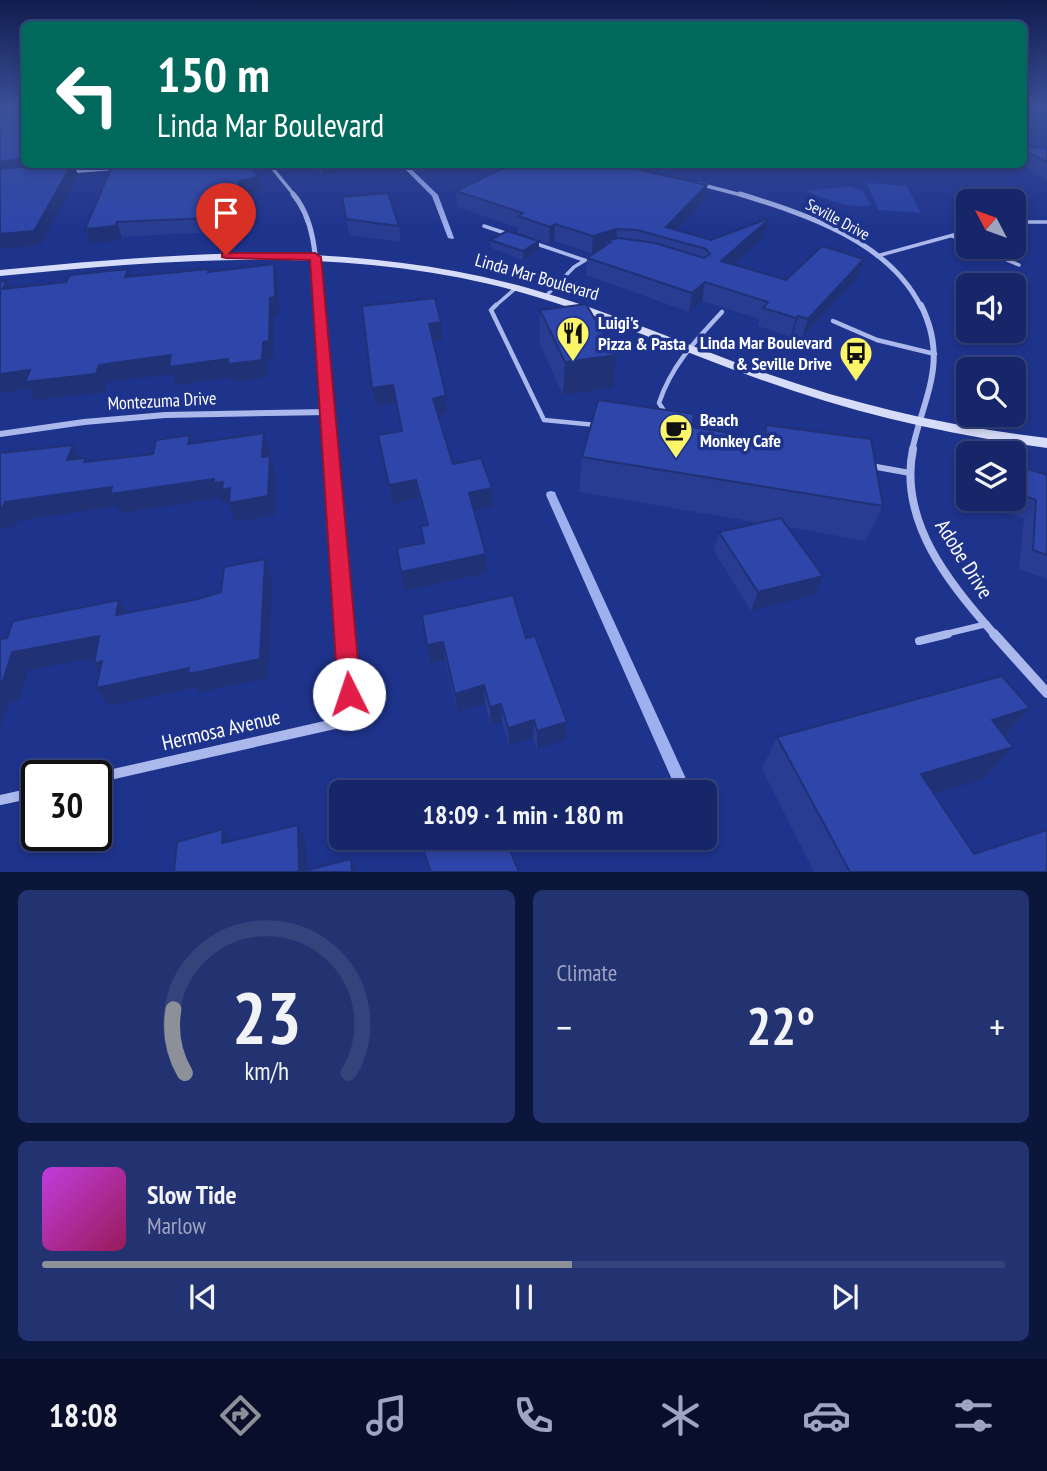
<!DOCTYPE html>
<meta charset="utf-8">
<style>
body{margin:0;font-family:"PT Sans Narrow",sans-serif;background:#233271;color:#f1f3f6;height:100vh;display:flex;flex-direction:column;font-size:26px;white-space:nowrap}
*{box-sizing:border-box;margin:0}
p{font-size:23px;color:#9ea5c0}
.icon{flex:none;width:38px;height:38px;fill:none;stroke:currentColor;stroke-width:2;stroke-linecap:round;stroke-linejoin:round}
.map{position:relative;height:872px;overflow:hidden}
.details{display:flex;flex-direction:column;gap:18px;padding:18px;background:#0c153a;flex:1}
.details>*{flex:none}
.hud{position:absolute;left:21px;top:21px;width:1006px;height:147px;border-radius:10px;box-shadow:0 4px 10px #0003,0 0 0 2px #35437d;background:#00695c;color:#fff;overflow:hidden}
.needle{width:46px;rotate:311deg}
.buttons{position:absolute;left:956px;top:189px;display:grid;gap:14px}
.buttons a{display:grid;place-items:center;width:70px;height:70px;border-radius:10px;background:#162669;box-shadow:0 4px 10px #0003,0 0 0 2px #35437d;font-size:35px}
.speed{position:absolute;left:21px;top:760px;display:flex;gap:14px;font-size:35px;font-weight:700;text-align:center}
.speed>*{display:grid;place-content:center;width:91px;height:91px;border-radius:50%;background:#162669;box-shadow:0 4px 10px #0003,0 0 0 2px #35437d;line-height:1}
.speed .limit{border:4px solid #111;border-radius:10px;background:#fff;color:#111}
.pin{position:absolute;display:grid;place-items:center;width:60px;height:60px;color:#fff;margin:-72px -30px;border-radius:50% 50% 50% 0;rotate:-45deg;box-shadow:0 0 7px #0007}
.pin .icon{rotate:45deg}
.me{position:absolute;width:77px;margin:-38px;rotate:356deg;stroke-linejoin:round;filter:drop-shadow(0 0 5px #0008)}
.turn{display:flex;align-items:center;gap:24px;height:147px;padding:0 21px;font-size:32px}
.turn .icon{width:91px;height:91px;stroke-width:2.5}
.turn b{display:block;font-size:49px;line-height:60px}
.big{font-size:52px;font-weight:700;line-height:1.1}
.details .card{flex:1;display:flex;flex-direction:column;justify-content:center;gap:10px;min-width:0;padding:0 24px;border-radius:10px;background:#233271}
.details .dial{align-items:center;gap:0}
.dial svg{height:182px;overflow:visible;fill:none;stroke:#35437d;stroke-width:7;stroke-linecap:round;text-anchor:middle}
.dial text{fill:#f1f3f6;stroke:none}
.song{display:flex;align-items:center;gap:21px}
.cover{width:84px;height:84px;border-radius:10px;background:linear-gradient(135deg,hsl(290 70% 55%),hsl(330 70% 35%))}
.played{height:7px;border-radius:4px;background:linear-gradient(90deg,#8c9099 55%,#35437d 55%)}
.keys{display:flex;justify-content:space-around;direction:ltr}
.heat{display:flex;justify-content:space-between;align-items:center;font-size:38px;direction:ltr}
.details .tiles{flex:1;display:grid;gap:18px;grid-template-columns:1fr 1fr}
.card:last-child{grid-column:span 2}
.trip{position:absolute;left:329px;top:780px;width:388px;height:70px;border-radius:10px;background:#162669;box-shadow:0 4px 10px #0003,0 0 0 2px #35437d;font-weight:700;line-height:70px;text-align:center}
.tab-bar{display:flex;height:112px;justify-content:space-around;align-items:center;background:#090f2a;color:#9ea5c0}
.tab-bar .icon{width:49px;height:49px}
.tab-bar .current{color:#8c9099}
.tab-bar b{font-size:32px;color:#f1f3f6}
.map>svg:first-child{display:block}
.green{fill:#2841a4}
.lines{fill:none;stroke-linecap:round;stroke-linejoin:round}
.stream{fill:#9fb0ee;fill-rule:evenodd}
.lane-far3{stroke:#abb8ec;stroke-width:3.5}
.lane-far2{stroke:#abb8ec;stroke-width:4.5}
.lane-far1{stroke:#abb8ec;stroke-width:6}
.lane{stroke:#abb8ec;stroke-width:8}
.street-far4{stroke:#abb8ec;stroke-width:3.5}
.street-far3{stroke:#abb8ec;stroke-width:5}
.street-far2{stroke:#abb8ec;stroke-width:6}
.street-far1{stroke:#abb8ec;stroke-width:8}
.street{stroke:#abb8ec;stroke-width:10}
.secondary{fill:#d7ddf9;fill-rule:evenodd}
.wall{fill:#283c91}
.shaded-wall{fill:#203176}
.building{fill:#2e46a9;stroke:#203176;stroke-width:2}
.route{fill:#e11d48;stroke:#92132f;stroke-width:2}
.labels{text-anchor:middle;stroke-width:7;stroke-linejoin:round;paint-order:stroke}
.far-street-label{font-size:16px;fill:#fff;stroke:#1e338c}
.street-label{font-size:18px;fill:#fff;stroke:#1e338c}
.poi-label{font-size:18px;font-weight:bold;fill:#fff;stroke:#1e338c;text-anchor:start}
.near-street-label{font-size:21px;fill:#fff;stroke:#1e338c}
</style>
<div class="map">
<svg width="1047" height="873" viewBox="0 0 1047 873">
<rect width="100%" height="100%" fill="#1e338c"/>
<g class="green">
<path d="M867 183 907 186 921 213 878 210Z"/>
<path d="M849 186 863 191 871 205C848 210 827 199 806 191Z"/>
</g>
<g class="lines">
<g class="stream">
<path d="M400 164H406L438 195 454 238 453 239 448 238 432 196Z"/>
<path d="M551 491 555 492 556 495 687 781 689 786 687 791 684 793 677 791 546 495 547 492Z"/>
</g>
<g class="lane-far3">
<path d="M1013 222H1047"/>
<path d="M484 226 508 234"/>
<path d="M952 236 968 243"/>
<path d="M534 243 584 260"/>
<path d="M977 247 1019 265"/>
<path d="M877 256 968 231"/>
<path d="M545 297 574 267 592 256"/>
<path d="M494 307 516 288"/>
</g>
<g class="lane-far2">
<path d="M496 305 491 310 544 420 596 425"/>
<path d="M833 321 877 340 935 354"/>
<path d="M667 415 659 403C671 366 696 340 722 312"/>
</g>
<g class="lane-far1">
<path d="M871 466 910 473"/>
<path d="M941 635 987 624"/>
</g>
<path class="lane" d="M919 641 948 634"/>
<g class="street-far4">
<path d="M269 164 295 196"/>
<path d="M67 172 118 168"/>
<path d="M699 184 745 196"/>
</g>
<g class="street-far3">
<path d="M293 194C318 223 316 270 319 307"/>
<path d="M740 194C805 214 889 241 921 307"/>
</g>
<g class="street-far2">
<path d="M319 305 330 451"/>
<path d="M0 434 84 422 165 415 328 412"/>
<path d="M912 451C924 395 949 362 921 305"/>
</g>
<g class="street-far1">
<path d="M330 449 345 635"/>
<path d="M913 449C898 521 950 585 995 635"/>
</g>
<g class="street">
<path d="M994 634 1047 693"/>
<path d="M96 778 352 720 345 634"/>
<path d="M0 800 37 792"/>
</g>
<path class="secondary" d="M245 253C341 254 436 262 528 288 610 311 688 346 768 374 859 406 952 427 1047 438V448C948 435 852 413 759 379 669 347 582 306 489 284 328 246 163 260 0 276V270C82 262 163 255 245 253Z"/>
</g>
<g class="wall">
<path d="M1024 147 1047 148V180L1019 164H1024Z"/>
<path d="M113 164 262 190 243 194 248 225 216 220 214 232 122 237 121 240 91 244Z"/>
<path d="M309 164H354L355 169 323 176Z"/>
<path d="M707 185 705 201 677 230 711 240 764 237 734 265 786 280 864 259 858 277 802 338 793 335 791 337 758 326 760 319 702 301 689 312 586 275 587 258 596 252 592 253 554 241 549 244 518 233V228L457 207 456 191Z"/>
<path d="M342 197 399 226 401 242 349 235Z"/>
<path d="M490 240 539 249 523 260 491 248Z"/>
<path d="M362 306 443 340 433 341 447 413 438 416 453 464 493 507 474 511 487 573 404 591 423 543 421 526 426 525 419 498 392 504 378 435 401 431 396 403 376 406Z"/>
<path d="M540 310 613 388 563 395 539 342Z"/>
<path d="M766 425 883 506 866 541 788 527 823 576 815 595 751 611 714 551 719 532 760 523 579 492 582 457 692 427 762 438Z"/>
<path d="M1013 464 1047 475V579L1019 569 1024 519 991 508 992 499H1013Z"/>
<path d="M422 615 526 638 567 722 565 740 537 749 533 738 509 745 502 722 491 725 485 704 457 712 445 660 430 664Z"/>
<path d="M1030 708 1005 736 984 779 934 793 974 854 1047 872H814L762 769 777 737Z"/>
<path d="M432 838H505L519 872H429L423 849 434 843Z"/>
</g>
<g class="shaded-wall">
<path d="M24 159V164H84L83 166 75 167 78 175 41 245 0 249V162Z"/>
<path d="M320 164H354L355 169 323 176Z"/>
<path d="M259 177 262 190 243 194 248 225 244 211 239 181Z"/>
<path d="M707 185 705 201 668 239 666 227Z"/>
<path d="M211 207 216 220 214 232 210 218Z"/>
<path d="M768 220 764 237 718 279 721 261Z"/>
<path d="M117 222 122 237 121 240 91 244 85 229Z"/>
<path d="M555 224 554 241 549 244 550 227Z"/>
<path d="M617 229 616 246 611 242 606 240 605 249 592 253 593 236Z"/>
<path d="M539 241V249L523 260V251Z"/>
<path d="M864 259 858 277 802 338 808 319Z"/>
<path d="M274 264 278 281 279 314 274 315 273 359H268L267 377 234 382 232 377 176 385 172 374 108 382 104 392 35 400 29 389 0 393V374L30 370 99 365 263 342Z"/>
<path d="M128 269 134 286 125 277Z"/>
<path d="M7 281 16 297 2 289Z"/>
<path d="M705 282 702 301 689 312 692 293Z"/>
<path d="M798 316 793 335 791 337 796 318Z"/>
<path d="M441 322 443 340 431 341 429 324Z"/>
<path d="M616 355 613 388 563 395 565 362Z"/>
<path d="M393 385 396 403 376 406 372 388Z"/>
<path d="M446 395 447 413 435 417 433 399Z"/>
<path d="M264 433 270 452 269 476 262 457Z"/>
<path d="M190 435 197 454 188 444Z"/>
<path d="M73 445 83 463 67 460Z"/>
<path d="M270 456 276 475 275 515 236 522 227 501 221 502 220 498 120 513 117 506 18 521 16 526 0 529V508L5 502Z"/>
<path d="M416 480 419 498 392 504 389 485Z"/>
<path d="M492 488 493 507 470 512 469 493Z"/>
<path d="M486 554 487 573 404 591 401 572Z"/>
<path d="M265 559 272 578 268 678 198 692 196 687 109 706 96 688Z"/>
<path d="M823 576 815 595 751 611 758 592Z"/>
<path d="M119 600 131 619 116 615Z"/>
<path d="M99 636 112 655 28 670 19 700 9 702 1 726H0V682L12 652Z"/>
<path d="M443 642 445 660 430 664 427 645Z"/>
<path d="M102 661 107 682 94 664Z"/>
<path d="M484 685 485 704 457 712 455 694Z"/>
<path d="M501 704 502 722 491 725 490 707Z"/>
<path d="M1030 708 1000 741 992 720Z"/>
<path d="M534 720 533 738 509 745 508 728Z"/>
<path d="M567 722 565 740 537 749V731Z"/>
<path d="M1013 747 984 779 897 805 921 774Z"/>
<path d="M298 825 306 840 307 872H299Z"/>
<path d="M223 829 233 845 222 843Z"/>
<path d="M351 859 357 872H352Z"/>
</g>
<g class="building">
<path d="M24 111V159L0 162V113Z"/>
<path d="M1024 147 1047 148V162L1024 150Z"/>
<path d="M51 164H72L34 231 0 234V169Z"/>
<path d="M113 164H248L259 177 239 181 244 211 211 207 210 218 117 222 115 226 85 229Z"/>
<path d="M511 164H614L707 185 666 227 711 240 767 219 768 220 721 261 786 280 822 246 864 259 808 319 798 316 796 318 763 308 768 302 705 282 692 293 587 258 611 242 606 240 619 238 655 243 704 258 710 254 706 249 637 230 617 229 593 236 555 224 550 227 518 216 523 213 456 191Z"/>
<path d="M388 193 399 226 346 219 342 197Z"/>
<path d="M507 231 539 241 523 251 490 240Z"/>
<path d="M274 264 275 297 270 298 269 341 263 342 262 360 228 364V359L169 367 171 355 99 365 96 374 25 382 30 370 0 374V282L7 281 2 289 66 282 70 275 128 269 125 277 209 269 208 272Z"/>
<path d="M435 298 441 322 429 324 446 395 433 399 453 464 481 458 492 488 469 493 486 554 401 572 397 548 424 543 421 526 428 525 416 480 389 485 378 435 402 431 393 385 372 388 362 306Z"/>
<path d="M586 304 616 355 565 362 540 310Z"/>
<path d="M598 400 694 414 692 427 766 439V425L871 439 883 506 582 457Z"/>
<path d="M264 433 262 457 270 456 268 496 229 503 230 488 222 490 223 482 214 483V479L110 494 112 487 5 502 3 507 0 508V453L73 445 67 460 86 458 84 462 153 454 156 440 190 435 188 444Z"/>
<path d="M1013 464 1047 475V555L1033 550 1036 500 1013 492Z"/>
<path d="M781 518 823 576 758 592 719 532Z"/>
<path d="M265 559 260 659 188 674 189 668 96 688 102 661 94 664 99 636 12 652 3 681 0 682V639L7 638 13 621 119 600 116 615 198 599 221 592 224 567Z"/>
<path d="M513 595 526 638 535 636 567 722 537 731 534 720 508 728 501 704 490 707 484 685 455 694 443 642 427 645 422 615Z"/>
<path d="M1002 676 1030 708 992 720 1013 747 921 774 974 854 1047 830V872H850L777 737Z"/>
<path d="M483 785 486 793H465Z"/>
<path d="M298 825 299 872 351 859 352 872H174L177 842 223 829 222 843Z"/>
<path d="M434 838H505L519 872H431L423 849 436 843Z"/>
</g>
<linearGradient id="sky" x2="0" y2="1"><stop stop-color="#101c4d"/><stop offset="0.47" stop-color="#3b5099"/><stop offset="1" stop-color="#3b5099" stop-opacity="0"/></linearGradient>
<rect width="1047" height="230" fill="url(#sky)"/>
<path class="route" d="M222 253H315L321 257 361 694 357 702 349 705 342 702 338 694 310 260 226 258 222 257Z"/>
<defs>
<symbol id="restaurant-pin" viewBox="-11 -11 22 30"><path d="M0 17L-7.5 6A9.5 9.5 0 1 1 7.5 6Z" fill="#fbf56a" stroke="#1e338c"/><path d="M-5-6h1v4h1v-4h1v4h1v-4h1v5L-1.5 .5V6h-2V.5L-5-1ZM5-6V6H3V1.5H1.5Q1.5-4 5-6Z" fill="#111"/></symbol>
<symbol id="bus-pin" viewBox="-11 -11 22 30"><path d="M0 17L-7.5 6A9.5 9.5 0 1 1 7.5 6Z" fill="#fbf56a" stroke="#1e338c"/><path d="M-5-6H5V4H4V6H2V4H-2V6H-4V4H-5ZM-3.5-4V0h7V-4ZM-3.5 1.2v1.5H-2V1.2ZM2 1.2v1.5H3.5V1.2Z" fill="#111"/></symbol>
<symbol id="cafe-pin" viewBox="-11 -11 22 30"><path d="M0 17L-7.5 6A9.5 9.5 0 1 1 7.5 6Z" fill="#fbf56a" stroke="#1e338c"/><path d="M-5.5-4.5H6V0H3Q3 3.5 0 3.5H-2.5Q-5.5 3.5-5.5 0ZM3-3.2v2h1.7v-2ZM-6 4.5H4V6H-6Z" fill="#111"/></symbol>
</defs>
<g fill-rule="evenodd">
<use href="#restaurant-pin" x="554" y="314" width="38" height="52"/>
<use href="#bus-pin" x="837" y="334" width="38" height="52"/>
<use href="#cafe-pin" x="657" y="411" width="38" height="52"/>
</g>
<g class="labels">
<g class="far-street-label">
<text transform="translate(838 219) rotate(28)" y="6">Seville Drive</text>
</g>
<g class="street-label">
<text transform="translate(537 277) rotate(16)" y="6">Linda Mar Boulevard</text>
<text transform="translate(162 401) rotate(-3)" y="6">Montezuma Drive</text>
</g>
<g class="poi-label">
<text x="598" y="329">Luigi's<tspan x="598" dy="21">Pizza &amp; Pasta</tspan></text>
<text x="832" y="349" text-anchor="end">Linda Mar Boulevard<tspan x="832" dy="21">&amp; Seville Drive</tspan></text>
<text x="700" y="426">Beach<tspan x="700" dy="21">Monkey Cafe</tspan></text>
</g>
<g class="near-street-label">
<text transform="translate(964 559) rotate(58)" y="7">Adobe Drive</text>
<text transform="translate(221 730) rotate(-13)" y="7">Hermosa Avenue</text>
</g>
</g>
</svg>
<div class="buttons">
<a><svg class="needle" viewBox="-14 -14 28 28"><path d="M0-13l5 13h-10z" fill="#e53935"/><path d="M0 13l5-13h-10z" fill="#9ea5c0"/></svg></a>
<a><svg class="icon" aria-label="sound" viewBox="0 0 24 24"><path d="M4 9h4l5-4v14l-5-4H4zM17 9q2 3 0 6"/></svg></a>
<a><svg class="icon" aria-label="search" viewBox="0 0 24 24"><circle cx="10" cy="10" r="6"/><path d="M15 15l6 6"/></svg></a>
<a><svg class="icon" aria-label="layers" viewBox="0 0 24 24"><path d="M12 4l9 5-9 5-9-5zM3 14l9 5 9-5"/></svg></a>
</div>
<div class="speed"><div class="limit">30</div></div>
<div class="pin" style="left:226px;top:255px;background:#d93025"><svg class="icon" aria-label="arrive" viewBox="0 0 24 24"><path d="M6 21V4h12l-3 4 3 4H6"/></svg></div>
<svg class="me" style="left:349px;top:694px" viewBox="-20 -20 40 40"><circle r="19" fill="#fff"/><path d="M0-13L10 11 0 6-10 11z" fill="#e11d48"/></svg>
<div class="trip">18:09 · 1 min · 180 m</div>
<div class="hud">
<div class="turn"><svg class="icon" aria-label="left" viewBox="0 0 24 24"><path d="M17 20v-9H6M10 6l-5 5 5 5"/></svg><div><b>150 m</b>Linda Mar Boulevard</div></div>
</div>
</div>
<section class="details">
<div class="tiles">
<div class="card dial"><svg viewBox="0 0 100 80">
<path d="M14 69A42 42 0 1 1 86 69"/>
<path d="M14 69A42 42 0 0 1 9 41" stroke="#8c9099"/>
<text x="50" y="56" font-size="32" font-weight="700">23</text>
<text x="50" y="72" font-size="11">km/h</text>
</svg></div>
<div class="card"><p>Climate</p>
<div class="heat"><a>−</a><b class="big">22°</b><a>+</a></div>
</div>
<div class="card">
<div class="song"><i class="cover"></i><div><b>Slow Tide</b><p>Marlow</p></div></div>
<div class="played"></div>
<div class="keys"><svg class="icon" aria-label="previous" viewBox="0 0 24 24"><path d="M18 5L8 12l10 7zM5 5v14"/></svg><svg class="icon" aria-label="pause" viewBox="0 0 24 24"><path d="M8 5v14M16 5v14"/></svg><svg class="icon" aria-label="next" viewBox="0 0 24 24"><path d="M6 5l10 7-10 7zM19 5v14"/></svg></div>
</div>
</div>
</section>
<nav class="tab-bar">
<b>18:08</b>
<svg class="icon current" aria-label="directions" viewBox="0 0 24 24"><path d="M12 3l9 9-9 9-9-9zM9 14v-3h6M13 9l2 2-2 2"/></svg>
<svg class="icon" aria-label="music" viewBox="0 0 24 24"><path d="M9 18V5l10-2v13"/><circle cx="6" cy="18" r="3"/><circle cx="16" cy="16" r="3"/></svg>
<svg class="icon" aria-label="phone" viewBox="0 0 24 24"><path d="M5 4h4l2 5-3 2q2 4 5 5l2-3 5 2v4C11 20 4 13 5 4z"/></svg>
<svg class="icon" aria-label="climate" viewBox="0 0 24 24"><path d="M12 3v18M4 7l16 10M4 17L20 7"/></svg>
<svg class="icon" aria-label="car" viewBox="0 0 24 24"><path d="M5 17H2v-5l4-1 3-4h7l3 4 3 1v5h-3M9 17h6M6 11h13"/><circle cx="7" cy="17" r="2"/><circle cx="17" cy="17" r="2"/></svg>
<svg class="icon" aria-label="filters" viewBox="0 0 24 24"><path d="M4 7h16M4 17h16"/><circle cx="9" cy="7" r="2"/><circle cx="15" cy="17" r="2"/></svg>
</nav>
